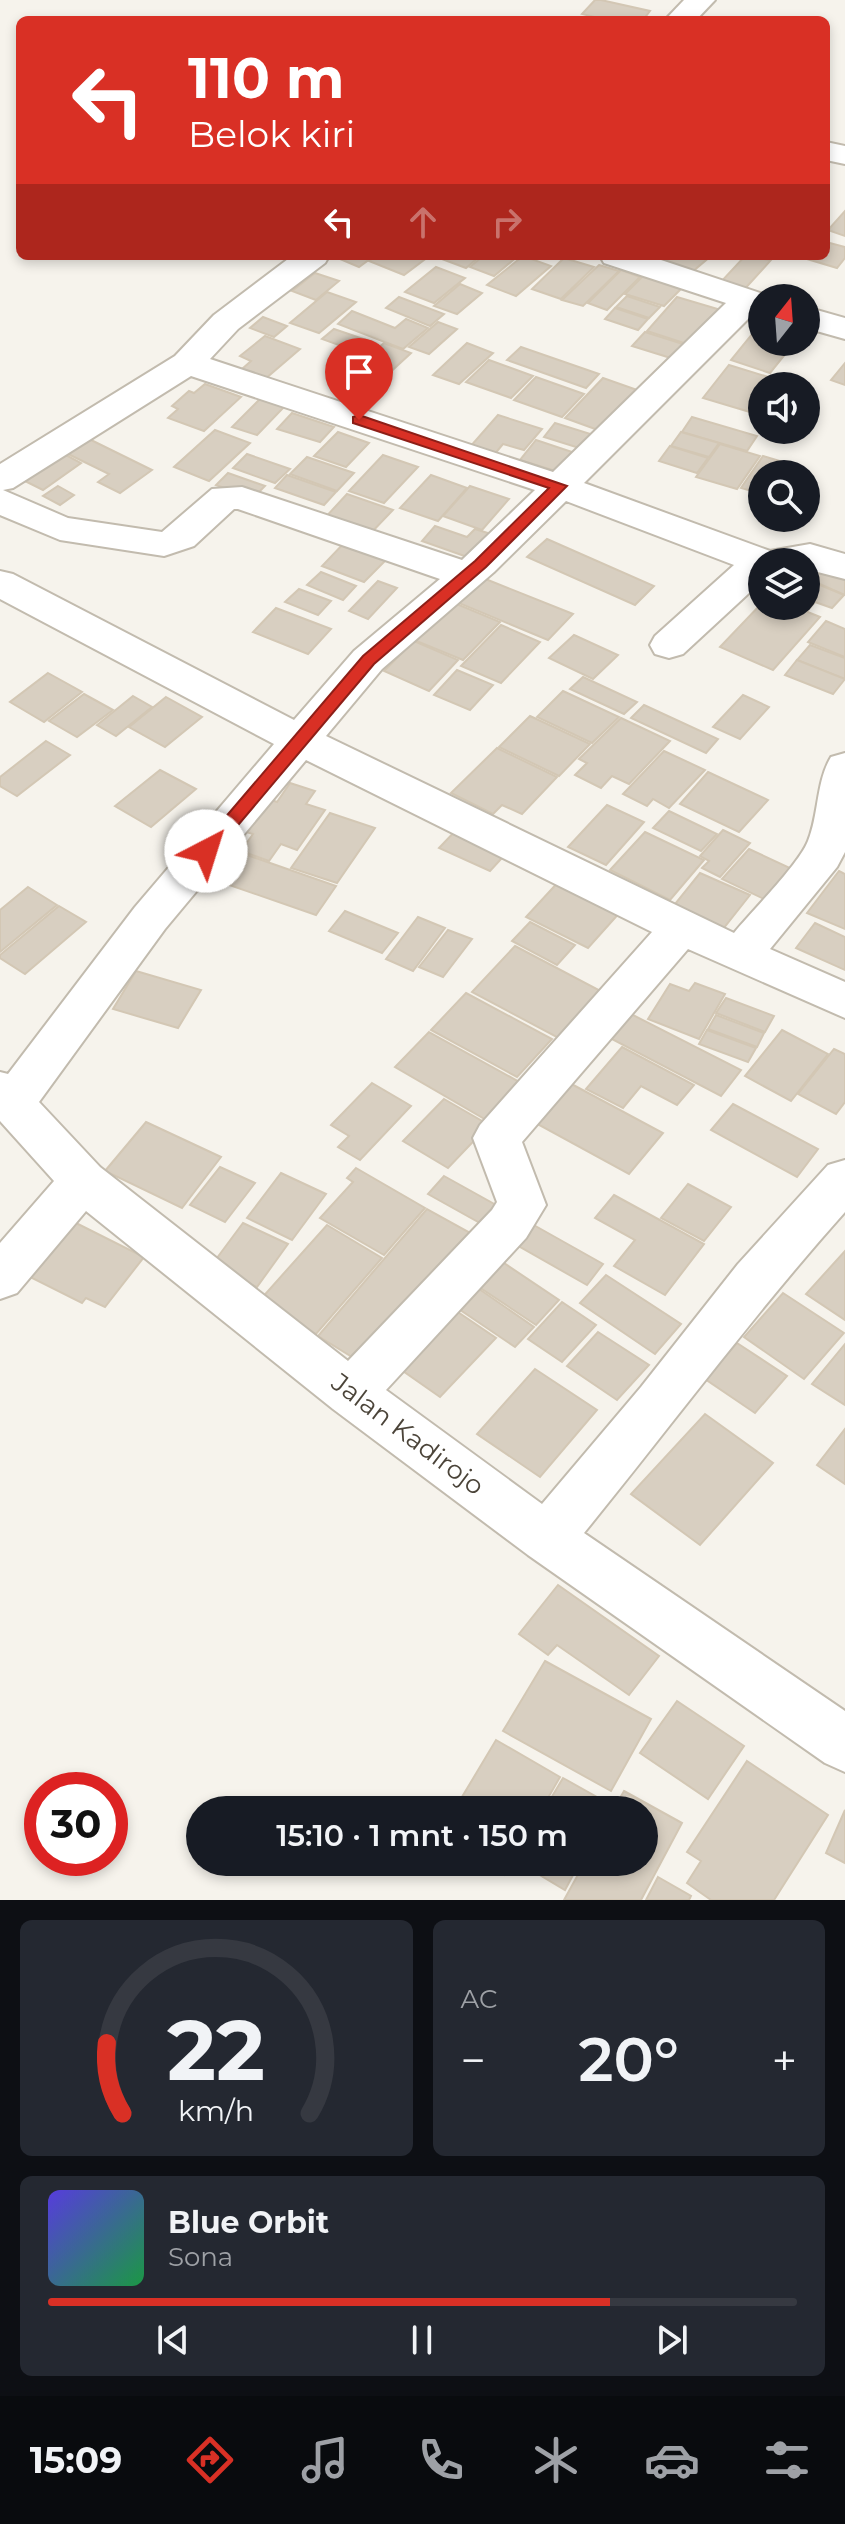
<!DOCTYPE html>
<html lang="id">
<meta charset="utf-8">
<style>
body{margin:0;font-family:Montserrat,sans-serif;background:#242831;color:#f1f3f6;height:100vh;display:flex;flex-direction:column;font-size:30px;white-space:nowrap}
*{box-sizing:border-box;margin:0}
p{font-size:26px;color:#9ea1a6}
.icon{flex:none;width:44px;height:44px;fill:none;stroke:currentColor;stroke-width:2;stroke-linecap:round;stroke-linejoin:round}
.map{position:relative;height:1900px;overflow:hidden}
.panel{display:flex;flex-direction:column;gap:20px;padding:20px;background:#0d0f14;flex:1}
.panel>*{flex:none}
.hud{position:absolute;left:16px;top:16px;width:814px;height:244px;border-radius:12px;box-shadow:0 4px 12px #0003;background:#d93025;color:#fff;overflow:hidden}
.needle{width:52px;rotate:17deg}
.fabs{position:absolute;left:748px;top:284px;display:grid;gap:16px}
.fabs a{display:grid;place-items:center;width:72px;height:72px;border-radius:50%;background:#171b24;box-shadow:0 4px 12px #0003;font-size:40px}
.speed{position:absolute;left:24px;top:1772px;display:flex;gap:16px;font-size:40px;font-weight:700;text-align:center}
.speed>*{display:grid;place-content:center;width:104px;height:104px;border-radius:50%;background:#171b24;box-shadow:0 4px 12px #0003;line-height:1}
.speed .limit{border:12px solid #d22;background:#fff;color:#111}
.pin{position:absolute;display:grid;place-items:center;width:68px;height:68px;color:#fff;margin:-82px -34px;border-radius:50% 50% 50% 0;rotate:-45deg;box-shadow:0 0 8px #0007}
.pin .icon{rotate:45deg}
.me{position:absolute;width:88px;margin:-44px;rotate:40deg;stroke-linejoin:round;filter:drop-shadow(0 0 6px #0008)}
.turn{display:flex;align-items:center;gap:28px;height:168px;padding:0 40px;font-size:36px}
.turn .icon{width:104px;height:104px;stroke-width:2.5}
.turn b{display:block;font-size:56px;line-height:68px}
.lanes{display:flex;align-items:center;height:76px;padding:0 40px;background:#0003;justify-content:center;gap:40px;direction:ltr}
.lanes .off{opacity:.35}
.big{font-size:60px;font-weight:600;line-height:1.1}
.panel .widget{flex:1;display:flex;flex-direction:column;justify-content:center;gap:12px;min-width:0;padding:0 28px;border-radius:12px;background:#242831}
.panel .dial{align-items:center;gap:0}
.dial svg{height:208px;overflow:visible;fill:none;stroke:#363941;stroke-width:7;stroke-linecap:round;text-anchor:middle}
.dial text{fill:#f1f3f6;stroke:none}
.song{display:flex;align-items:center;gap:24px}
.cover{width:96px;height:96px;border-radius:12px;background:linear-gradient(135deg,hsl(250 70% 55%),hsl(140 70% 35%))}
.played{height:8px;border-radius:4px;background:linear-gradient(90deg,#d93025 75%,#363941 75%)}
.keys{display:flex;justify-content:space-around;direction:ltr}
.heat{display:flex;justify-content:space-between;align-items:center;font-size:44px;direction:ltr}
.panel .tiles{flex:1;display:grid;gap:20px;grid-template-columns:1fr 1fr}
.widget:last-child{grid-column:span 2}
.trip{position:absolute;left:186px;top:1796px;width:472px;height:80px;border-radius:40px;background:#171b24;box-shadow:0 4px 12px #0003;font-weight:600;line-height:80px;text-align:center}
.tab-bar{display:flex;height:128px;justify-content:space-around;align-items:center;background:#090b0e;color:#9ea1a6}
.tab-bar .icon{width:56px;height:56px}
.tab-bar .active{color:#d93025}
.tab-bar b{font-size:36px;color:#f1f3f6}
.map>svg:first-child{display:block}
.building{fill:#d8cfc1;stroke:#d3c7b4;stroke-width:2}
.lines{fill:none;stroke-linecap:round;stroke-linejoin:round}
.street-casing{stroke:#c2bbae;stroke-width:4}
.street{fill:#fff;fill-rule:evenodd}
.route{fill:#d93025;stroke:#8d1f18;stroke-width:2}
.labels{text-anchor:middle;stroke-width:6;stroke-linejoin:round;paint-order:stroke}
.street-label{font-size:26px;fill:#4b4439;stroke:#fff}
</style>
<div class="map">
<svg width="845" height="1900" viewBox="0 0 845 1900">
<rect width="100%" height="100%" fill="#f6f3ec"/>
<g class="building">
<path d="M595 0H601L650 11 643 20H607L582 14Z"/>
<path d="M845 211V236L828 230Z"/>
<path d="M826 242 845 247V258L837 268 797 256H826Z"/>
<path d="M344 256H374L359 267 340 259Z"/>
<path d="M376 256H414L424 260 404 275 369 261Z"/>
<path d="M434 256H480L466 268Z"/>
<path d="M483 256H518L494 276 470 267Z"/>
<path d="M523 256 551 266 516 296 487 285Z"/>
<path d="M650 256H711L692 272Z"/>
<path d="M745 256 771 260 741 293 718 285Z"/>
<path d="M564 258 594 267 561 299 532 289Z"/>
<path d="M599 265 619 271 583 306 562 300Z"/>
<path d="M436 267 465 278 434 303 405 292Z"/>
<path d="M621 270 640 277 607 310 588 303Z"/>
<path d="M315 273 339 281 316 300 292 291Z"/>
<path d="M646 273 684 286 664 306 625 294Z"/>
<path d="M460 284 482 293 457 314 434 306Z"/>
<path d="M327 292 356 302 319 333 290 323Z"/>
<path d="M627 296 660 307 649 318 616 307Z"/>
<path d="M399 297 444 314 430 326 386 308Z"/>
<path d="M677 297 721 310 690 345 647 331Z"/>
<path d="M615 308 648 319 638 330 605 319Z"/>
<path d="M352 311 395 328 406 319 428 328 403 349 338 324Z"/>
<path d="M263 317 287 326 274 337 250 328Z"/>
<path d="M438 322 457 329 429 354 409 347Z"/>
<path d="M757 328 762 329V342H795L770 373 731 360Z"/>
<path d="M334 329 375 343 364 354 322 339Z"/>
<path d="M645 332 686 345 674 359 632 346Z"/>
<path d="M265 336 300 349 265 379 241 370 251 361 240 356Z"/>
<path d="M384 343 411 353 386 376 358 366Z"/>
<path d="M467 343 493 353 459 384 433 375Z"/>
<path d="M521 347 599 374 586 388 507 360Z"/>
<path d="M489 360 533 376 511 398 466 382Z"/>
<path d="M845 363V385L831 380Z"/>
<path d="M729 365 788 383 786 386H762V397L750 412 703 398Z"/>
<path d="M536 377 584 394 562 417 514 400Z"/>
<path d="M603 378 637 390 598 430 565 418Z"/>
<path d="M205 384 241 397 204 431 168 418 178 409 172 406 189 391 194 393Z"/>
<path d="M261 398 285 406 257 435 232 427Z"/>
<path d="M292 413 334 427 320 442 277 429Z"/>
<path d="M498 415 542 429 524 450 503 444 493 456 469 448Z"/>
<path d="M692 417 757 436 747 451 682 432Z"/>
<path d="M555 423 600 437 589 451 544 437Z"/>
<path d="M215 430 250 443 209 481 174 467Z"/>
<path d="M338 432 369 443 346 467 314 456Z"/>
<path d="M681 432 719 443 709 457 671 446Z"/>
<path d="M87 438 152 470 120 493 98 482 109 474 66 453Z"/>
<path d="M536 440 578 454 562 473 520 460Z"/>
<path d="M720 444 760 456 737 489 696 477Z"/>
<path d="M670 446 708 458 697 473 659 461Z"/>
<path d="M64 454 81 463 43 490 25 481Z"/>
<path d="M247 454 290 469 275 483 233 468Z"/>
<path d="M383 455 418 467 384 503 349 491Z"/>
<path d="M763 456 790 464 784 474H762V494L741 488Z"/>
<path d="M307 457 354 473 337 491 290 474Z"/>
<path d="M228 473 265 486 253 498 216 485Z"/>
<path d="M287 475 336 492 324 505 275 488Z"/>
<path d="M431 475 467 488 438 521 400 508Z"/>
<path d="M58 486 74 495 60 505 43 496Z"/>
<path d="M470 486 509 499 482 530 443 516Z"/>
<path d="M347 494 393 510 367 537 322 521Z"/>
<path d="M435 526 467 537 475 529 494 535 473 559 422 541Z"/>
<path d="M348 539 391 555 364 582 322 566Z"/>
<path d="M547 539 654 586 635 605 527 557Z"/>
<path d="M821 561 845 571V595L806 578Z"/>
<path d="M321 572 356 586 343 600 307 585Z"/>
<path d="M478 576 573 614 548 640 454 601Z"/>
<path d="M808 580 844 595 832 608 815 602 808 610 799 606H806Z"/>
<path d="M378 581 397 588 368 619 349 611Z"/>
<path d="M299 589 331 601 318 615 285 602Z"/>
<path d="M452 602 500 622 463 660 414 640Z"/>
<path d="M762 603V606H793L820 617 773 670 720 647Z"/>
<path d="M276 608 331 629 308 654 253 632Z"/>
<path d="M826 621 845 629V657L808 642Z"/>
<path d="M501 625 540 642 501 683 461 666Z"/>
<path d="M574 635 618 655 593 679 549 658Z"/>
<path d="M414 641 458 660 429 691 384 671Z"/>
<path d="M810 645 845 658V679L797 660Z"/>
<path d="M797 660 845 679 833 694 785 675Z"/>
<path d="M457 670 493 685 470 710 434 695Z"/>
<path d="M48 673 82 692 44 722 10 702Z"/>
<path d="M583 677 637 702 624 714 570 689Z"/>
<path d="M563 691 619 717 592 743 537 717Z"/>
<path d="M84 694 113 710 77 737 49 721Z"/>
<path d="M743 695 769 707 740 739 713 727Z"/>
<path d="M133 696 152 707 116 736 97 725Z"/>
<path d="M166 697 202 717 165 747 129 727Z"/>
<path d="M644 705 718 739 706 753 631 718Z"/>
<path d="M530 716 590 744 559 776 499 747Z"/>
<path d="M621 718 670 741 629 784 612 776 601 788 575 775 587 763 579 759Z"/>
<path d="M46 741 70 755 17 796 0 786V777Z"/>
<path d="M497 748 557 777 522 814 502 805 493 814 451 793Z"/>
<path d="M664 751 705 770 669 808 653 799 647 806 623 794Z"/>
<path d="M160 770 196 789 151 827 115 806Z"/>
<path d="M708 772 768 800 739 832 680 804Z"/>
<path d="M290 783 315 791 306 804 325 810 297 850 281 844 269 861 241 851 253 834 236 829 261 796 277 802Z"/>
<path d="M607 805 644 822 606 865 568 847Z"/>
<path d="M669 811 717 834 701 851 653 828Z"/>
<path d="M330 813 375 828 337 883 291 868Z"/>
<path d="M461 825 512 847 490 871 439 848Z"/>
<path d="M723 830 750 843 720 877 702 868 709 861 700 856Z"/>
<path d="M645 832 704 860 670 900 610 870Z"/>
<path d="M230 849 336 886 316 915 209 878Z"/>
<path d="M749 849 790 868 764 899 722 879Z"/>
<path d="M839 871 845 874V929L807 913Z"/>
<path d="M700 873 750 895 723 929 671 909Z"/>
<path d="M561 879 622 910 588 948 526 917Z"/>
<path d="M28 887 57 905 0 952V910Z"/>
<path d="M59 906 86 922 25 974 0 958V955Z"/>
<path d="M345 911 398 933 382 953 329 931Z"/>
<path d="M418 917 445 928 413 971 386 959Z"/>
<path d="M530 922 575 945 557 965 512 941Z"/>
<path d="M815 923 845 937V970L796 948Z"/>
<path d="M448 930 472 939 443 977 419 967Z"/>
<path d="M515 946 612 997 570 1044 472 992Z"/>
<path d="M136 971 201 990 178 1028 113 1009Z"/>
<path d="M695 983 725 994 699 1039 648 1019 670 984 689 991Z"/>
<path d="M466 993 552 1039 517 1077 431 1030Z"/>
<path d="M726 998 774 1016 765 1032 716 1013Z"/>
<path d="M627 1012 741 1070 721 1096 606 1036Z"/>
<path d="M716 1015 764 1033 757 1047 708 1029Z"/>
<path d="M707 1030 756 1048 748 1062 699 1044Z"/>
<path d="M782 1030 828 1054 791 1101 745 1076Z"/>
<path d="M429 1032 523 1084 488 1121 395 1067Z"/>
<path d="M622 1047 694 1085 677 1105 641 1086 623 1108 586 1089Z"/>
<path d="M834 1049 845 1054V1102L836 1114 798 1094Z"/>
<path d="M564 1080 663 1133 629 1174 530 1120Z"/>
<path d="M372 1083 411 1106 360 1160 338 1147 349 1136 331 1125Z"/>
<path d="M444 1099 489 1125 448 1168 403 1141Z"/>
<path d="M733 1104 818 1149 797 1177 711 1130Z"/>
<path d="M146 1122 221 1157 182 1208 105 1171Z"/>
<path d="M220 1167 255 1183 225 1222 190 1205Z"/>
<path d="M356 1168 425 1208 384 1255 320 1218 353 1182 347 1178Z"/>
<path d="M281 1173 326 1194 292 1240 247 1218Z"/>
<path d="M444 1176 496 1205 480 1223 428 1194Z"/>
<path d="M688 1184 731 1207 704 1241 661 1218Z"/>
<path d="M614 1195 704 1244 665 1295 614 1266 635 1240 595 1218Z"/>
<path d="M427 1209 474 1235 365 1365 318 1336Z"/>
<path d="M68 1219 144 1257 105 1307 86 1298 82 1303 24 1274Z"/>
<path d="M523 1219 603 1264 587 1285 506 1239Z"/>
<path d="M243 1223 288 1244 257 1287 211 1266Z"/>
<path d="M327 1225 382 1258 316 1334 260 1300Z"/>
<path d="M845 1251V1320L806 1294Z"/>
<path d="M495 1257 559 1300 536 1325 470 1281Z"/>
<path d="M606 1275 681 1324 655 1354 580 1303Z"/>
<path d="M469 1282 534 1327 515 1347 450 1303Z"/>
<path d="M783 1293 844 1333 804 1379 744 1337Z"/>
<path d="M562 1302 596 1325 562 1362 528 1339Z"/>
<path d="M449 1306 496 1338 440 1397 393 1364Z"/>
<path d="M598 1332 649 1365 617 1400 567 1366Z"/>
<path d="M737 1343 787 1376 755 1413 705 1379Z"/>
<path d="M845 1344V1405L812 1384Z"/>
<path d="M535 1369 597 1410 540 1477 477 1434Z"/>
<path d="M705 1414 773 1463 700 1545 631 1494Z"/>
<path d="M845 1429V1484L817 1465Z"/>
<path d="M558 1585 659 1656 629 1695 557 1645 548 1655 519 1634Z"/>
<path d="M545 1661 651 1719 611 1791 503 1731Z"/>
<path d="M677 1701 744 1746 708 1799 640 1753Z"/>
<path d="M496 1740 560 1777 541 1810H485L462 1797Z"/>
<path d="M747 1761 828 1815 774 1900H711L687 1883 701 1861 687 1852Z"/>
<path d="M563 1778 611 1805 609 1810H544Z"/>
<path d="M624 1791 682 1823 641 1900H564L585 1862H644V1810H613Z"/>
<path d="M845 1810V1863L826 1853Z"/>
<path d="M481 1862H511L504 1875Z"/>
<path d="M518 1862H580L565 1890Z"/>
<path d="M658 1877 691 1896 689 1900H646Z"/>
</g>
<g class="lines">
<defs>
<g id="street">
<path d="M684 0H715L696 20H665Z"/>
<path d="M826 142 845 146V164L826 160Z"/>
<path d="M292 256H329L325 263 238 329 210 359 553 472 726 303 604 263 600 256H649L775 298H762V314L755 312 584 483 770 551 810 544 845 554V579L806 569V562H762V581L683 654 669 658 655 654 650 645 655 636 734 565 566 501 494 572 382 669 326 736 734 933C752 911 799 864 808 841 819 814 816 782 831 757L845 753V852L837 867 770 949 845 982V1018L688 949 522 1142 546 1205 526 1238 386 1390 542 1504 641 1387 738 1264 828 1165 845 1160V1212C753 1315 671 1426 584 1533L845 1711V1772L825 1763 528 1555 333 1409 86 1211 17 1293 0 1299V1243L54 1181 0 1121V1072L8 1074 135 907 274 744 0 599V571L13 574 294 720 354 651 440 579 238 509H234L194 546 164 556 60 540 0 515V464L175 356 214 315ZM191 376 535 490 462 560 242 487 212 489 162 532 68 518 3 490 13 488ZM306 760 652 932 480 1125 473 1138 497 1202 492 1210 348 1361 100 1167 39 1102 165 929Z"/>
<path d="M806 307 845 318V339L806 328Z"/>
</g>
</defs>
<use href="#street" class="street-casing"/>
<use href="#street" class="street"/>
</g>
<path class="route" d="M359 415 567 486 486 567 374 664 212 856H200L197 851 200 847 363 656 475 561 549 488 353 423V417Z"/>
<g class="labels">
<g class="street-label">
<text transform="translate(408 1434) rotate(37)" y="9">Jalan Kadirojo</text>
</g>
</g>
</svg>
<div class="fabs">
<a><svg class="needle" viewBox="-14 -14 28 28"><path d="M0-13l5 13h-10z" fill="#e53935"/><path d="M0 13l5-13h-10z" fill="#9ea1a6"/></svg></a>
<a><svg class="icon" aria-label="sound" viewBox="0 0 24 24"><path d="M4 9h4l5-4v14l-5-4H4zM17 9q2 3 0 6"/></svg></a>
<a><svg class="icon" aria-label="search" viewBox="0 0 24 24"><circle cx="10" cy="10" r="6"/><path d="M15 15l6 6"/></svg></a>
<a><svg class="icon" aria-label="layers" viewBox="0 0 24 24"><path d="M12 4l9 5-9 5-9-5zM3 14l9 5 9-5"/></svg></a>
</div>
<div class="speed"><div class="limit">30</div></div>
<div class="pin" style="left:359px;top:420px;background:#d93025"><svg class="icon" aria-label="arrive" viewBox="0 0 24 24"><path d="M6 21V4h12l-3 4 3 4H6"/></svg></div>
<svg class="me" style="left:206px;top:851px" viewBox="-20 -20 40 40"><circle r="19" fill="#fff"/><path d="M0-13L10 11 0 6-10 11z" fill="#d93025"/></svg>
<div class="trip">15:10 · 1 mnt · 150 m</div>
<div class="hud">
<div class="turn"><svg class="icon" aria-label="left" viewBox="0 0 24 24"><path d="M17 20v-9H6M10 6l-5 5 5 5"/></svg><div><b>110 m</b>Belok kiri</div></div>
<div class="lanes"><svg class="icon" aria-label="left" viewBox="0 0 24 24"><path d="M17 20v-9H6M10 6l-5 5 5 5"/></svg><svg class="icon off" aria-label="ahead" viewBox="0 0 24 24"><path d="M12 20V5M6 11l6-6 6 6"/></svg><svg class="icon off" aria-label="right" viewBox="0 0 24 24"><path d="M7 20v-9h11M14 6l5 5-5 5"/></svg></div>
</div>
</div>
<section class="panel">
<div class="tiles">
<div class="widget dial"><svg viewBox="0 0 100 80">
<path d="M14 69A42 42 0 1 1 86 69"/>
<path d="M14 69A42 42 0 0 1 8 42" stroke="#d93025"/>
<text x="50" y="56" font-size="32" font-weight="700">22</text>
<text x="50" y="72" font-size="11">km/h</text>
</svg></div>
<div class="widget"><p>AC</p>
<div class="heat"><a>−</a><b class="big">20°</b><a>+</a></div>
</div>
<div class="widget">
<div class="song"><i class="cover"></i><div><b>Blue Orbit</b><p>Sona</p></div></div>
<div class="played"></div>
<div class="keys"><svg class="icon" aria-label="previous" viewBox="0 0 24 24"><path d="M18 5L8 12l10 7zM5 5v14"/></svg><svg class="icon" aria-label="pause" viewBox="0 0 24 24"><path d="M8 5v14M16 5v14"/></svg><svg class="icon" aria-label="next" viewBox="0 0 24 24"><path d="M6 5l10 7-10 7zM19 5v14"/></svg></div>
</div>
</div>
</section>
<nav class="tab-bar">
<b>15:09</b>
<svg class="icon active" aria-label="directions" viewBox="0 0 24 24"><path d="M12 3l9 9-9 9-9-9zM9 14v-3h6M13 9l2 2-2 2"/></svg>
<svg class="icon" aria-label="music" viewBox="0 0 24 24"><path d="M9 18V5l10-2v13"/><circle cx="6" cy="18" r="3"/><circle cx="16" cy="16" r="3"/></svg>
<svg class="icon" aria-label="phone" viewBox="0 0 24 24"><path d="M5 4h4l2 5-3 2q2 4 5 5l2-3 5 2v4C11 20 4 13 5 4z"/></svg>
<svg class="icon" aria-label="climate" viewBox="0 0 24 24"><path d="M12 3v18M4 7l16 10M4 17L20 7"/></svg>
<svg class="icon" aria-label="car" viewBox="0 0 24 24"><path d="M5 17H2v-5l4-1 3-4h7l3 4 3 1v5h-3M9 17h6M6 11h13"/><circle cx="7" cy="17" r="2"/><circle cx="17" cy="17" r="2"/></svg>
<svg class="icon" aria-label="filters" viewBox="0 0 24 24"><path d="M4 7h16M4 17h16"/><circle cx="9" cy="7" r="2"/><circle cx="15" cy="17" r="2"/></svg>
</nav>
